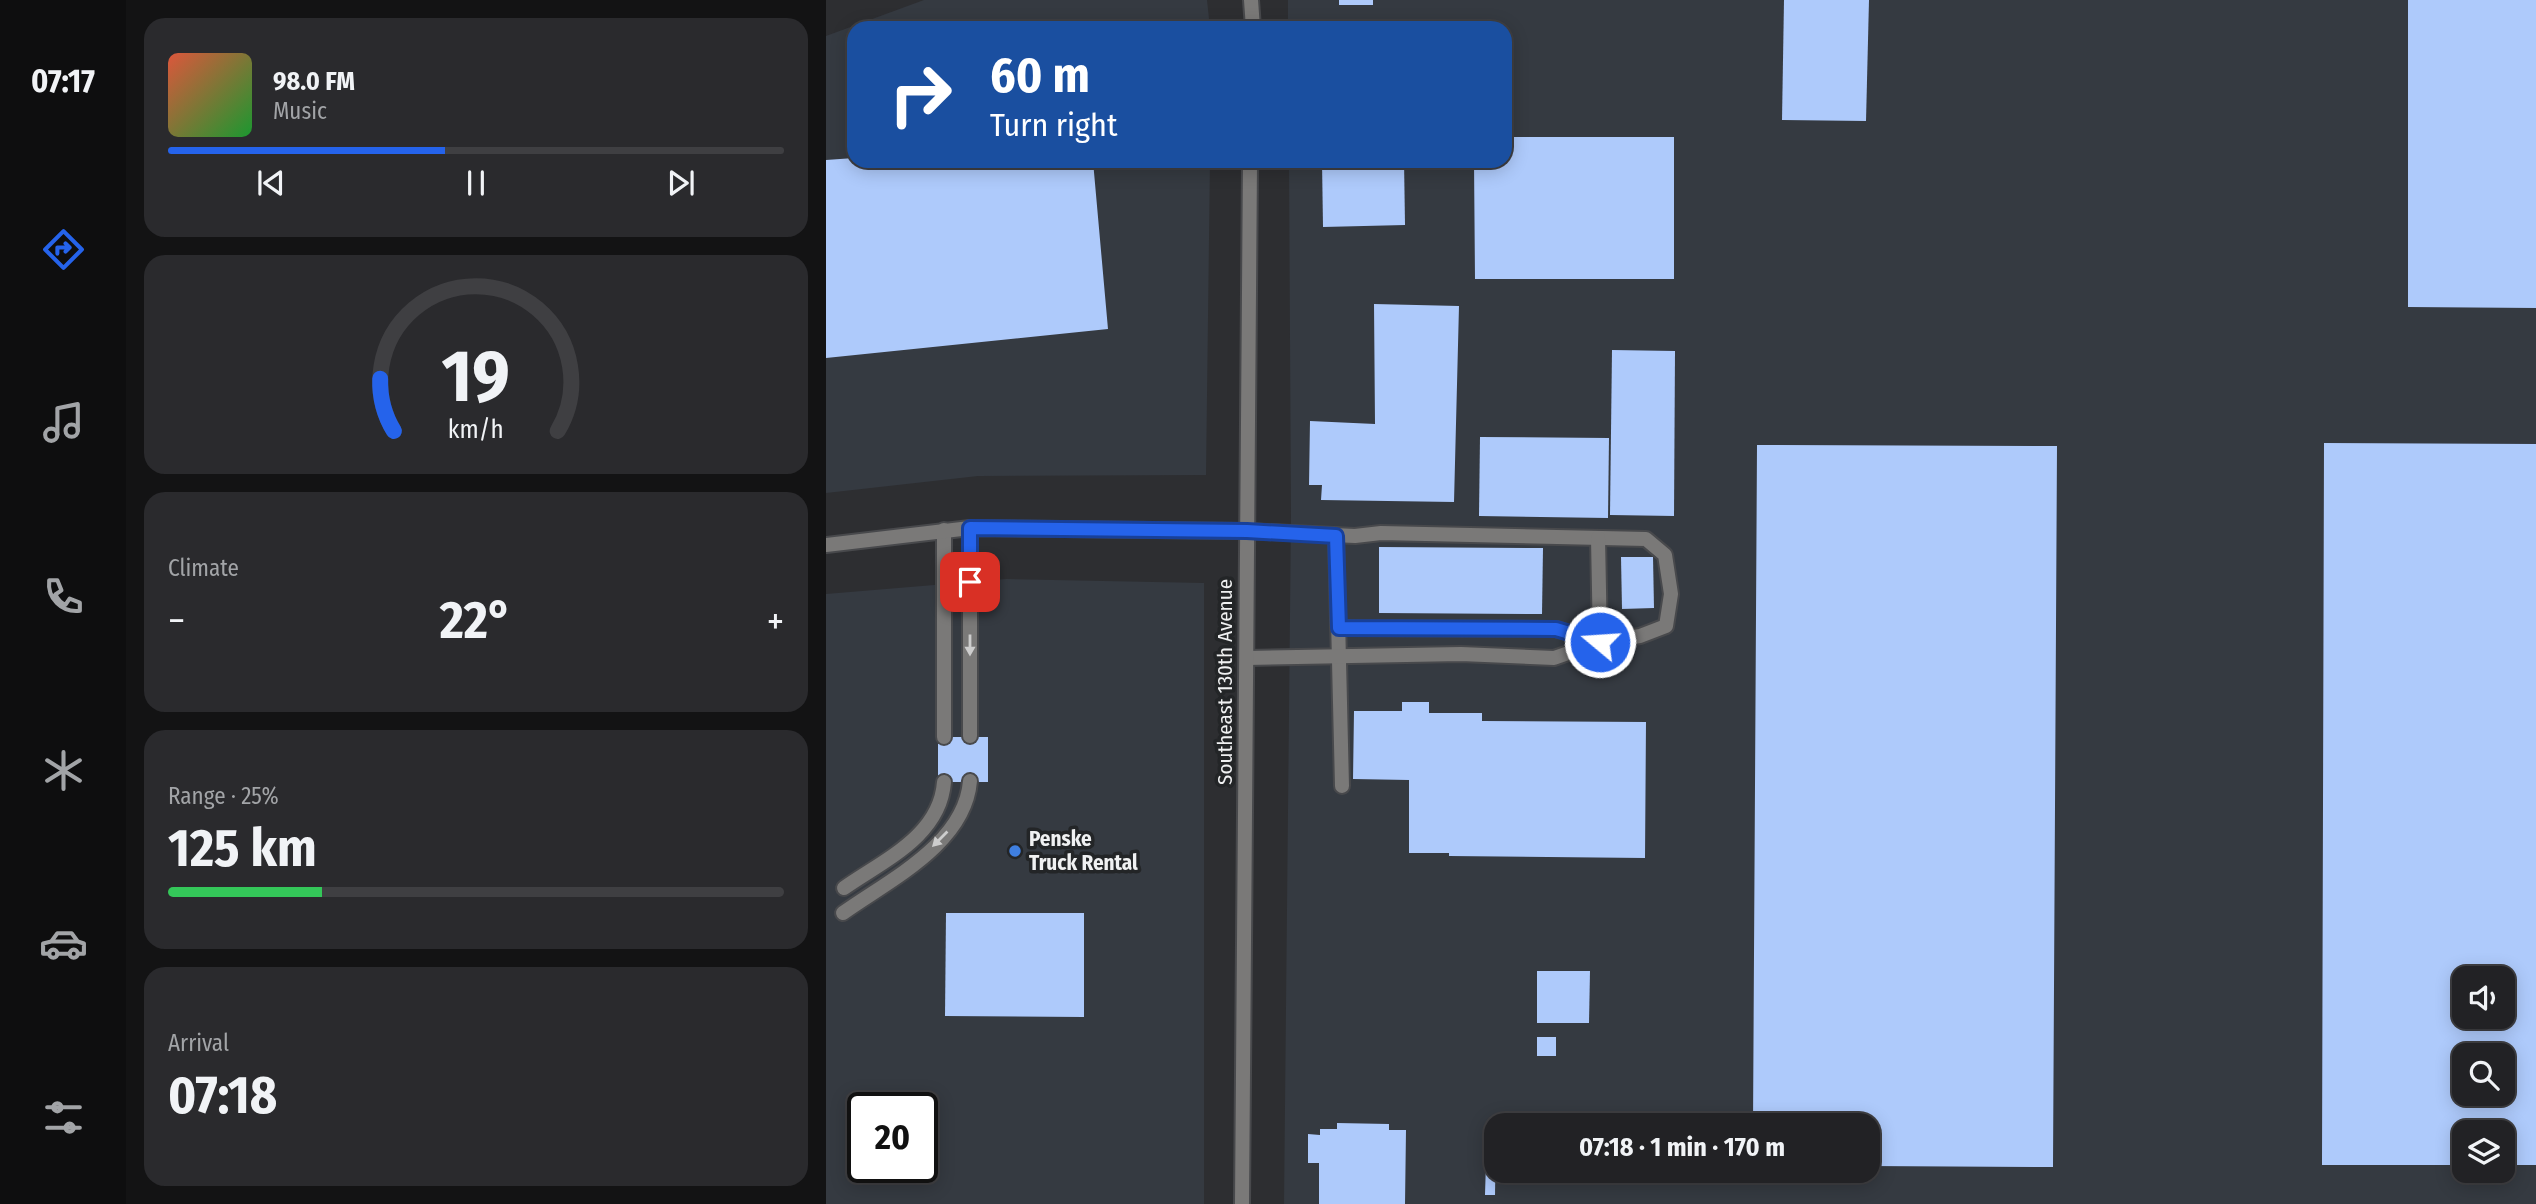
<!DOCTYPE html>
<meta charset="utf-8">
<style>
body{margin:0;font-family:"Fira Sans Condensed",sans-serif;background:#2a2a2d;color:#f1f3f6;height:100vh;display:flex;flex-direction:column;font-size:26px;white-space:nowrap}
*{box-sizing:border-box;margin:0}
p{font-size:23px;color:#a2a4a7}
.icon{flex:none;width:38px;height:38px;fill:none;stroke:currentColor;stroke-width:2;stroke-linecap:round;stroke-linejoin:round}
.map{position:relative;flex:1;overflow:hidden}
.side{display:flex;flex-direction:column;gap:18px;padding:18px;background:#131314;width:700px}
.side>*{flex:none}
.guide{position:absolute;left:21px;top:21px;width:665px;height:147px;border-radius:21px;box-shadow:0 4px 18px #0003,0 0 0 2px #3f3f42;background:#1a4fa0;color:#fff;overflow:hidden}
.fabs{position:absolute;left:1626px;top:966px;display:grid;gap:14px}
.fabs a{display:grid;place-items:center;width:63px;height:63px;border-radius:14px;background:#222225;box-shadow:0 4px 18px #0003,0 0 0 2px #3f3f42;font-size:35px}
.speed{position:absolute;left:21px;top:1092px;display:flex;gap:14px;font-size:35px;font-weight:700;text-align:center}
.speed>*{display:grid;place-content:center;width:91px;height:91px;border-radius:50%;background:#222225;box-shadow:0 4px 18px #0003,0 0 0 2px #3f3f42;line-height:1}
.speed .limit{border:4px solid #111;border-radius:10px;background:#fff;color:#111}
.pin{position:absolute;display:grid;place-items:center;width:60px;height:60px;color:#fff;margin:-30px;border-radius:14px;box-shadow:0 4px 10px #0006}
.me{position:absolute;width:77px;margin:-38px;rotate:288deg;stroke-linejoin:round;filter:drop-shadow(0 0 5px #0008)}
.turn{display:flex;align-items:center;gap:24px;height:147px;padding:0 28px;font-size:32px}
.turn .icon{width:91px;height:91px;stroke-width:2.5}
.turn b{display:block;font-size:49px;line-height:60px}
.big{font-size:52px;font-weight:700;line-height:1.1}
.side .tile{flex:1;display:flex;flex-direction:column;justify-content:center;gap:10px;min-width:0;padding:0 24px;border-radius:21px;background:#2a2a2d}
.side .dial{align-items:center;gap:0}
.dial svg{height:182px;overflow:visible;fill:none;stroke:#3f3f42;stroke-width:7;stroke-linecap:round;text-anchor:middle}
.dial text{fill:#f1f3f6;stroke:none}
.song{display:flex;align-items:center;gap:21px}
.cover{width:84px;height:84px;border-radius:10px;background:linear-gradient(135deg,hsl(10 70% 55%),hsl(130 70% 35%))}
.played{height:7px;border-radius:4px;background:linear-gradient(90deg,#2563eb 45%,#3f3f42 45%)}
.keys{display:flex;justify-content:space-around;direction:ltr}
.heat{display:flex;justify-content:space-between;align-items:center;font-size:38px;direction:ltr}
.charge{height:10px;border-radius:5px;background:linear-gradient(90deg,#34c759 25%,#3f3f42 0)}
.trip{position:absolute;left:658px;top:1113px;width:396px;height:70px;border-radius:21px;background:#222225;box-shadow:0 4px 18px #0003,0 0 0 2px #3f3f42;font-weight:700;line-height:70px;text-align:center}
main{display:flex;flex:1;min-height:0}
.dock{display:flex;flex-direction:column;width:126px;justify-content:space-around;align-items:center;background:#0e0e0f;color:#a2a4a7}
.dock .icon{width:49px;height:49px}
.dock .current{color:#2563eb}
.dock b{font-size:32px;color:#f1f3f6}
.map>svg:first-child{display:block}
.built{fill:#353a41;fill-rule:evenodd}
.building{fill:#aecafb;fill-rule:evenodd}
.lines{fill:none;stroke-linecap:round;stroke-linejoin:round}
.service-casing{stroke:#48494c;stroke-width:18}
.tertiary-casing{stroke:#48494c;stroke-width:18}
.service{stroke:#7a7978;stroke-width:14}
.tertiary{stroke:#7a7978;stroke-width:14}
.oneway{fill:#cdcdcd}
.route-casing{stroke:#184099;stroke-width:18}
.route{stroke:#2563eb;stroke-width:12}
.shop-dot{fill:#3f7fe0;stroke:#232527;stroke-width:2.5}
.labels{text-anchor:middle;stroke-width:7;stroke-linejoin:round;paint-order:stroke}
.street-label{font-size:21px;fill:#f0f1f2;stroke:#232527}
.poi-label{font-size:21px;font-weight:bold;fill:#f0f1f2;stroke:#232527;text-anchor:start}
</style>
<main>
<nav class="dock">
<b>07:17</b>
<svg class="icon current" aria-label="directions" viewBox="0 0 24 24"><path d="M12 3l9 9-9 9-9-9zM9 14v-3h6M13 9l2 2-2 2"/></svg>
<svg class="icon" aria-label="music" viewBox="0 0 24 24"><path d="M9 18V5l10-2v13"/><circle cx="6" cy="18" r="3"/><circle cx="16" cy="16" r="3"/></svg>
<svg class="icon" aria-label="phone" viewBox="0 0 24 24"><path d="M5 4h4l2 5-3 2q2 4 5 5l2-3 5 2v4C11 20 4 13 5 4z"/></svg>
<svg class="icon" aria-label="climate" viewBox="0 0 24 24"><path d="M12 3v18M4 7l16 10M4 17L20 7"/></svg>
<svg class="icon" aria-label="car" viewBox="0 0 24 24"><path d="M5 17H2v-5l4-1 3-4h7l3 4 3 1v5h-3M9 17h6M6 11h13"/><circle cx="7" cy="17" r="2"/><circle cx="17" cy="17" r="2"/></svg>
<svg class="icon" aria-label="filters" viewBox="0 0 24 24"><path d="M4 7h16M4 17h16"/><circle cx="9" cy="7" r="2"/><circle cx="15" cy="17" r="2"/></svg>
</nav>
<section class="side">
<div class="tile">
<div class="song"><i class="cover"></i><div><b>98.0 FM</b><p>Music</p></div></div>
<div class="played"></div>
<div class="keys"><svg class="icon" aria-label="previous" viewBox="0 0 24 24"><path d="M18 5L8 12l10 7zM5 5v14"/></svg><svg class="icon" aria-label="pause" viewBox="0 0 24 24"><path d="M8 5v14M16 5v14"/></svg><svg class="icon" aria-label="next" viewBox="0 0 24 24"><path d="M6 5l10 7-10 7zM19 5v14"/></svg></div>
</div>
<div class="tile dial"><svg viewBox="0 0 100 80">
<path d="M14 69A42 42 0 1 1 86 69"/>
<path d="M14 69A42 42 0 0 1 8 46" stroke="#2563eb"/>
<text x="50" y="56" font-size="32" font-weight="700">19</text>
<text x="50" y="72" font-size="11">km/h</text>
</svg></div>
<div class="tile"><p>Climate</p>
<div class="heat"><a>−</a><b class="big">22°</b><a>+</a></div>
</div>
<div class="tile"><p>Range · 25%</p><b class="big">125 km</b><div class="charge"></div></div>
<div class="tile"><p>Arrival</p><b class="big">07:18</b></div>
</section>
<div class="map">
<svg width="1710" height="1204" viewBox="0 0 1710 1204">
<rect width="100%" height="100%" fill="#2d2e31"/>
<g class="built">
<path d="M98 0H381L384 28H28V161H384L380 475 152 476 0 493V36Z"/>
<path d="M462 0H1710V1204H458L465 515 463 161H679V28H462ZM1638 978H1676V1017H1638ZM1638 1055H1676V1094H1638ZM670 1125H1041V1171H670ZM1638 1132H1676V1171H1638Z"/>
<path d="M180 579 378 583V1204H0V594ZM37 1108H96V1167H37Z"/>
</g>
<g class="building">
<rect x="513" y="0" width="34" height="5"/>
<path d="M958 0H1043L1040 121 956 120Z"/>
<path d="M1582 0H1710V308L1582 307Z"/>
<path d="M679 137H848V279H649L648 161H679Z"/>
<path d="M28 158V161H267L282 329 0 358V160Z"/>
<path d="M496 161H578L579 225 497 227Z"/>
<path d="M548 304 633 306 628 502 495 500 496 485H483L484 421 549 424Z"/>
<path d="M786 350 849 351 848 516 784 515Z"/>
<path d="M654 437 783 438 782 518 653 516Z"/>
<path d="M1498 443 1710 444V1165H1676V1132H1638V1165H1496ZM1638 978H1676V1017H1638ZM1638 1055H1676V1094H1638Z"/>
<path d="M931 445 1231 446 1227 1167 1041 1166V1125H927Z"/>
<path d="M553 547 717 548 716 614 553 613Z"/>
<path d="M795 557H827L828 608 796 609Z"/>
<path d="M576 702H603V713H656V721L820 722 819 858 623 856V853H583V780L527 779 528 711H576Z"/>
<rect x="112" y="737" width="50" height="45"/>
<path d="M120 913H258V1017L119 1016Z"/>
<path d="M711 971H764L763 1023H711Z"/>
<rect x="711" y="1037" width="19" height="19"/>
<path d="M511 1123 563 1124V1130H580L579 1204H493V1163H482V1134L494 1135V1129H511Z"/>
<path d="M661 1128 670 1129 669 1195H659Z"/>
</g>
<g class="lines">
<defs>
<g id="service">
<path d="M144 528V736"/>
<path d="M118 530V737"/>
<path d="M421 531 529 536 555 533 820 539 839 555 845 594 840 626 814 636 774 642 730 629 513 628"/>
<path d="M510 536 516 786"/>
<path d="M421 658 635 654 728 658 774 642 772 538"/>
<path d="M18 888C58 860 114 836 118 782"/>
<path d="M17 913C63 880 139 844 144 781"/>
</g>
<g id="tertiary">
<path d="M425 0 427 28"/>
<path d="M0 545 144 528 421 531"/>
<path d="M416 1204 424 161"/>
</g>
</defs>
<use href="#service" class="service-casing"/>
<use href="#tertiary" class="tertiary-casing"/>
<use href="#service" class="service"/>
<use href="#tertiary" class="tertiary"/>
</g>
<defs><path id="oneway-solid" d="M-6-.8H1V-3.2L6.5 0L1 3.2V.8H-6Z" transform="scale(1.75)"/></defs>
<g class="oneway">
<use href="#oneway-solid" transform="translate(144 645) rotate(90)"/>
<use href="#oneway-solid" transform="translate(114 839) rotate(135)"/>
</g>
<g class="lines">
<defs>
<path id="route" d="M144 582V528L421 531 510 536 513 628 730 629 774 642"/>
</defs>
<use href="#route" class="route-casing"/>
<use href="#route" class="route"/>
</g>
<circle class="shop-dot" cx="189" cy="851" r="7"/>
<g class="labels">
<g class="street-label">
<text transform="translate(399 682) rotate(-90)" y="7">Southeast 130th Avenue</text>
</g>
<g class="poi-label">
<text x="203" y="846">Penske<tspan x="203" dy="24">Truck Rental</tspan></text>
</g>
</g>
</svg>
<div class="fabs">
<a><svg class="icon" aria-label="sound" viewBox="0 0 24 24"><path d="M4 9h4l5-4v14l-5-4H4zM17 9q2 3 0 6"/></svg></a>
<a><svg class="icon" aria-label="search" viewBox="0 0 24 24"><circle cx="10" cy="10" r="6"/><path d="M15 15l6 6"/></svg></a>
<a><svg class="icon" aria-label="layers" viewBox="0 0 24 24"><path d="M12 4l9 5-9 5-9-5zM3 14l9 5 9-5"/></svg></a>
</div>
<div class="speed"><div class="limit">20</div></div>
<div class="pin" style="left:144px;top:582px;background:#d93025"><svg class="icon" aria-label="arrive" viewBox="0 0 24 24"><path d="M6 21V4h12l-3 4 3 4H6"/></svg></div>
<svg class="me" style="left:774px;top:642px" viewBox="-20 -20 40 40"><circle r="17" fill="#2563eb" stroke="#fff" stroke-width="3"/><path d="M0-11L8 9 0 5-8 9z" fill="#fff"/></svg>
<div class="trip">07:18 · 1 min · 170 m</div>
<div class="guide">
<div class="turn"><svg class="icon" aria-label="right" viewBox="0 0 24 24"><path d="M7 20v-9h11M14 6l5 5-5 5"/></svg><div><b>60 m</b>Turn right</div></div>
</div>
</div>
</main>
